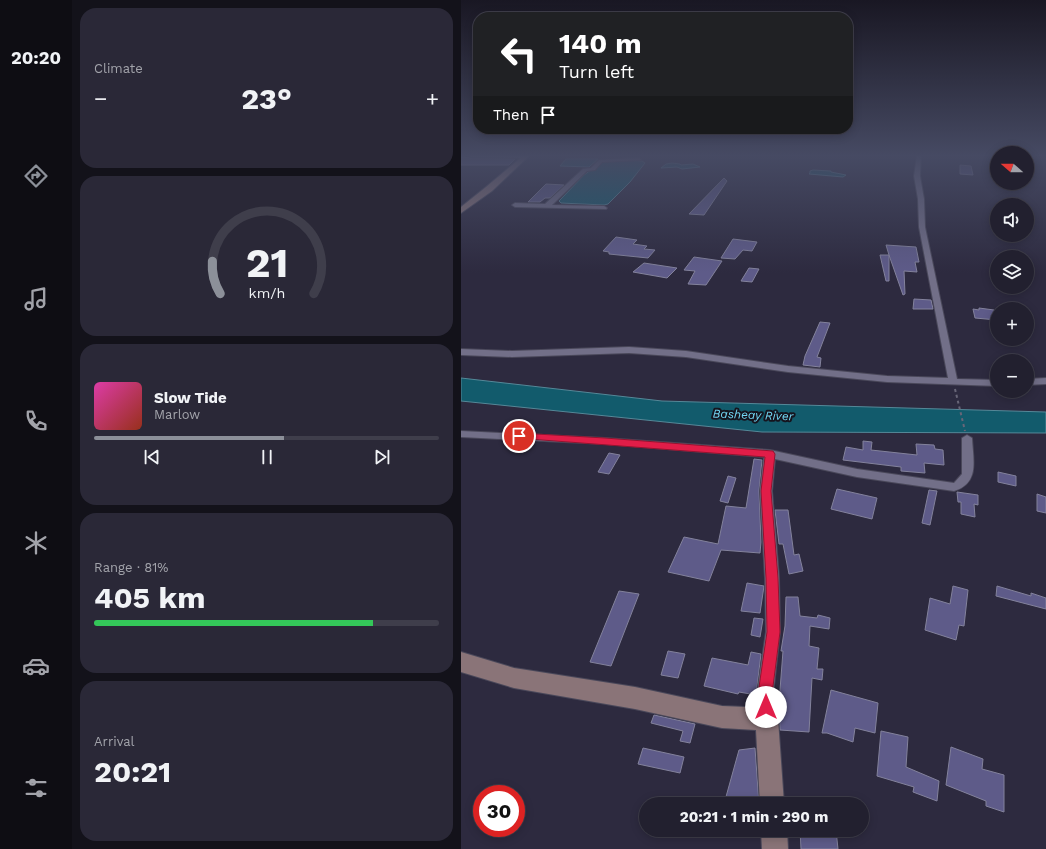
<!DOCTYPE html>
<meta charset="utf-8">
<style>
body{margin:0;font-family:"Work Sans",sans-serif;background:#2a2837;color:#f1f3f6;height:100vh;display:flex;flex-direction:column;font-size:15px;white-space:nowrap}
*{box-sizing:border-box;margin:0}
p{font-size:13px;color:#a2a3aa}
.icon{flex:none;width:22px;height:22px;fill:none;stroke:currentColor;stroke-width:2;stroke-linecap:round;stroke-linejoin:round}
.map{position:relative;flex:1;overflow:hidden}
.drawer{display:flex;flex-direction:column;gap:8px;padding:8px;background:#13121a;width:389px}
.drawer>*{flex:none}
.hud{position:absolute;left:12px;top:12px;width:380px;height:122px;border-radius:16px;box-shadow:0 2px 10px #0003,0 0 0 1px #3f3e4b;background:#202124;color:#fff;overflow:hidden}
.needle{width:26px;rotate:290deg}
.controls{position:absolute;left:529px;top:146px;display:grid;gap:8px}
.controls a{display:grid;place-items:center;width:44px;height:44px;border-radius:50%;background:#22202f;box-shadow:0 2px 10px #0003,0 0 0 1px #3f3e4b;font-size:20px}
.speed{position:absolute;left:12px;top:785px;display:flex;gap:8px;font-size:20px;font-weight:700;text-align:center}
.speed>*{display:grid;place-content:center;width:52px;height:52px;border-radius:50%;background:#22202f;box-shadow:0 2px 10px #0003,0 0 0 1px #3f3e4b;line-height:1}
.speed .limit{border:6px solid #d22;background:#fff;color:#111}
.pin{position:absolute;display:grid;place-items:center;width:34px;height:34px;color:#fff;margin:-17px;border:2px solid #fff;border-radius:50%;box-shadow:0 1px 4px #0007}
.me{position:absolute;width:44px;margin:-22px;rotate:0deg;stroke-linejoin:round;filter:drop-shadow(0 0 3px #0008)}
.turn{display:flex;align-items:center;gap:14px;height:84px;padding:0 20px;font-size:18px}
.turn .icon{width:52px;height:52px;stroke-width:2.5}
.turn b{display:block;font-size:28px;line-height:34px}
.then{display:flex;align-items:center;height:38px;padding:0 20px;background:#0003;gap:8px;font-size:15px}
.big{font-size:30px;font-weight:700;line-height:1.1}
.drawer .card{flex:1;display:flex;flex-direction:column;justify-content:center;gap:6px;min-width:0;padding:0 14px;border-radius:16px;background:#2a2837}
.drawer .dial{align-items:center;gap:0}
.dial svg{height:104px;overflow:visible;fill:none;stroke:#3f3e4b;stroke-width:7;stroke-linecap:round;text-anchor:middle}
.dial text{fill:#f1f3f6;stroke:none}
.song{display:flex;align-items:center;gap:12px}
.cover{width:48px;height:48px;border-radius:6px;background:linear-gradient(135deg,hsl(320 70% 55%),hsl(10 70% 35%))}
.played{height:4px;border-radius:2px;background:linear-gradient(90deg,#8c9099 55%,#3f3e4b 55%)}
.keys{display:flex;justify-content:space-around;direction:ltr}
.heat{display:flex;justify-content:space-between;align-items:center;font-size:22px;direction:ltr}
.charge{height:6px;border-radius:3px;background:linear-gradient(90deg,#34c759 81%,#3f3e4b 0)}
.trip{position:absolute;left:178px;top:797px;width:230px;height:40px;border-radius:20px;background:#22202f;box-shadow:0 2px 10px #0003,0 0 0 1px #3f3e4b;font-weight:700;line-height:40px;text-align:center}
main{display:flex;flex:1;min-height:0}
.tabs{display:flex;flex-direction:column;width:72px;justify-content:space-around;align-items:center;background:#0e0d13;color:#a2a3aa}
.tabs .icon{width:28px;height:28px}
.tabs .active{color:#8c9099}
.tabs b{font-size:18px;color:#f1f3f6}
.map>svg:first-child{display:block}
.water{fill:#125b6c;stroke:#558898}
.building{fill:#5e5b89;stroke:#83829c}
.lines{fill:none;stroke-linecap:round;stroke-linejoin:round}
.street-casing{stroke:#4a485a;stroke-width:2}
.secondary-casing{stroke:#4a485a;stroke-width:2}
.path{stroke:#686678;stroke-width:2;stroke-dasharray:3 3;stroke-linecap:butt}
.street{fill:#726f88;fill-rule:evenodd}
.secondary{fill:#8a7478;fill-rule:evenodd}
.route{fill:#e11d48;stroke:#92132f}
.labels{text-anchor:middle;stroke-width:4;stroke-linejoin:round;paint-order:stroke}
.water-label{font-size:12px;font-style:italic;fill:#73d8f5;stroke:#15141e}
</style>
<main>
<nav class="tabs">
<b>20:20</b>
<svg class="icon active" aria-label="directions" viewBox="0 0 24 24"><path d="M12 3l9 9-9 9-9-9zM9 14v-3h6M13 9l2 2-2 2"/></svg>
<svg class="icon" aria-label="music" viewBox="0 0 24 24"><path d="M9 18V5l10-2v13"/><circle cx="6" cy="18" r="3"/><circle cx="16" cy="16" r="3"/></svg>
<svg class="icon" aria-label="phone" viewBox="0 0 24 24"><path d="M5 4h4l2 5-3 2q2 4 5 5l2-3 5 2v4C11 20 4 13 5 4z"/></svg>
<svg class="icon" aria-label="climate" viewBox="0 0 24 24"><path d="M12 3v18M4 7l16 10M4 17L20 7"/></svg>
<svg class="icon" aria-label="car" viewBox="0 0 24 24"><path d="M5 17H2v-5l4-1 3-4h7l3 4 3 1v5h-3M9 17h6M6 11h13"/><circle cx="7" cy="17" r="2"/><circle cx="17" cy="17" r="2"/></svg>
<svg class="icon" aria-label="filters" viewBox="0 0 24 24"><path d="M4 7h16M4 17h16"/><circle cx="9" cy="7" r="2"/><circle cx="15" cy="17" r="2"/></svg>
</nav>
<section class="drawer">
<div class="card"><p>Climate</p>
<div class="heat"><a>−</a><b class="big">23°</b><a>+</a></div>
</div>
<div class="card dial"><svg viewBox="0 0 100 80">
<path d="M14 69A42 42 0 1 1 86 69"/>
<path d="M14 69A42 42 0 0 1 8 44" stroke="#8c9099"/>
<text x="50" y="56" font-size="32" font-weight="700">21</text>
<text x="50" y="72" font-size="11">km/h</text>
</svg></div>
<div class="card">
<div class="song"><i class="cover"></i><div><b>Slow Tide</b><p>Marlow</p></div></div>
<div class="played"></div>
<div class="keys"><svg class="icon" aria-label="previous" viewBox="0 0 24 24"><path d="M18 5L8 12l10 7zM5 5v14"/></svg><svg class="icon" aria-label="pause" viewBox="0 0 24 24"><path d="M8 5v14M16 5v14"/></svg><svg class="icon" aria-label="next" viewBox="0 0 24 24"><path d="M6 5l10 7-10 7zM19 5v14"/></svg></div>
</div>
<div class="card"><p>Range · 81%</p><b class="big">405 km</b><div class="charge"></div></div>
<div class="card"><p>Arrival</p><b class="big">20:21</b></div>
</section>
<div class="map">
<svg width="585" height="849" viewBox="0 0 585 849">
<rect width="100%" height="100%" fill="#2d2a3f"/>
<g class="water">
<path d="M105 159H137L128 167 99 166Z"/>
<path d="M163 160 181 161 184 163 169 182 147 204 143 205 100 203 98 201 123 175 141 162Z"/>
<path d="M211 163 219 164 220 165 232 164 239 167 221 169 216 167 200 168 205 164Z"/>
<path d="M352 170 370 171V172L385 175 382 177 348 174 349 173V171Z"/>
<path d="M0 378 201 401 585 412V433L301 432 0 401Z"/>
</g>
<g class="building">
<path d="M0 157 10 158 54 159 48 165H0Z"/>
<path d="M499 165 510 166 512 175 499 174Z"/>
<path d="M263 178 266 181 243 215 228 214Z"/>
<path d="M85 184 103 185 89 198H84L79 202H67Z"/>
<path d="M155 237 176 240 172 244 186 246 183 249 194 250 187 258 148 254V252L142 251Z"/>
<path d="M272 239 296 242 291 251 282 250 274 259 260 258Z"/>
<path d="M425 245 455 247 458 262H454L456 272 443 271 444 294 442 295 428 255V281H425L419 255H428Z"/>
<path d="M233 257 261 261 245 285 227 284 234 271 223 270Z"/>
<path d="M183 263 216 268 206 278 172 272Z"/>
<path d="M288 268 298 269 291 282 280 281Z"/>
<path d="M453 299 470 300 472 309H452Z"/>
<path d="M518 308 533 310 536 320 514 318 512 309 518 310Z"/>
<path d="M359 322 369 323 356 357 360 358 359 367 342 365 344 356Z"/>
<path d="M402 441 411 442 410 450 456 455 455 444 473 445 474 449 482 450 483 465 463 463 464 473 440 471V467L382 460 385 447 402 450Z"/>
<path d="M148 453 159 455 148 474 137 472Z"/>
<path d="M293 459 301 460 298 491 300 542 299 553 260 550 248 581 207 572 223 537 257 544 265 506 285 508Z"/>
<path d="M537 472 555 476V486L537 482Z"/>
<path d="M267 476 275 478 267 503 259 501Z"/>
<path d="M376 489 416 498 411 519 370 509Z"/>
<path d="M468 490 476 491 469 525 461 523Z"/>
<path d="M496 492 517 495V505L513 504 514 517 500 514V502H497Z"/>
<path d="M576 494 585 497V513L576 511Z"/>
<path d="M314 510H327L333 555 338 554 342 571 328 574 322 544H318Z"/>
<path d="M286 583 303 586 299 613 280 611Z"/>
<path d="M492 586 507 590 503 626 498 625 495 640 464 630 469 598 489 604Z"/>
<path d="M536 586 570 596V593L585 598V609L535 596Z"/>
<path d="M158 591 178 594 150 666 129 662Z"/>
<path d="M325 597H337L339 616 356 618 357 615 369 618 368 629 349 626 348 646 358 648 356 669H362L361 680 351 678 348 732 319 730 318 703 322 651H320L324 626Z"/>
<path d="M293 618 302 619 299 637 290 635Z"/>
<path d="M207 651 224 654 217 678 200 675Z"/>
<path d="M290 652 300 654 295 695 278 692 277 694 243 686 251 658 287 665Z"/>
<path d="M370 690 417 703 414 733 394 728 392 742 366 733H361Z"/>
<path d="M193 715 234 724 229 743 219 741 222 731 190 723Z"/>
<path d="M420 731 447 737 445 767 478 781 476 801 452 792 453 787 416 776Z"/>
<path d="M490 747 522 759 521 769 543 775V812L525 806V801L485 785Z"/>
<path d="M182 748 223 757 219 773 177 764Z"/>
<path d="M294 748 298 804H263L278 750Z"/>
<path d="M339 830H375L377 849H340Z"/>
</g>
<g class="lines">
<defs>
<g id="street">
<path d="M8 155 64 156 66 157 64 158 10 157Z"/>
<path d="M456 155H460L459 176 463 199 464 227 496 379 536 380V386L426 382 327 372 225 357 168 353 51 357 0 355V349L51 351 168 347 225 351 327 366 426 376 487 378 458 227 457 199 453 176Z"/>
<path d="M178 158 180 160 141 162 134 170 126 171 91 205 143 206 146 208 145 209 54 207 51 205 54 203 84 204 122 169 130 168 138 160Z"/>
<path d="M585 378V384L566 385V379Z"/>
<path d="M0 431 144 438 309 450 396 469 493 483 501 474V438L506 435 511 438C512 460 519 483 493 491L396 477 314 459 311 491 318 578 319 632 312 694 314 719 312 725 306 727 300 725 298 719 296 694 305 632 304 578 299 491 303 457 144 444 0 437Z"/>
</g>
<g id="secondary">
<path d="M63 155H69L31 191 0 213V207L25 187Z"/>
<path d="M0 652 53 668 174 687 261 706 306 708 314 711 317 719 323 804H299L295 730 261 728 174 709 53 688 0 672Z"/>
<path d="M300 830H326L327 849H301Z"/>
</g>
</defs>
<use href="#street" class="street-casing"/>
<use href="#secondary" class="secondary-casing"/>
<path class="path" d="M494 389 504 431"/>
<use href="#street" class="street"/>
<use href="#secondary" class="secondary"/>
</g>
<linearGradient id="sky" x2="0" y2="1"><stop stop-color="#191723"/><stop offset="0.57" stop-color="#464a63"/><stop offset="1" stop-color="#464a63" stop-opacity="0"/></linearGradient>
<rect width="585" height="273" fill="url(#sky)"/>
<path class="route" d="M58 433 144 438 312 451 314 454 310 491 317 578 319 632 311 694 312 707 310 712 305 714 300 712 298 707 297 694 306 632 305 578 300 491 304 457 55 438 53 436Z"/>
<g class="labels">
<g class="water-label">
<text transform="translate(292 415) rotate(2)" y="4">Basheay River</text>
</g>
</g>
</svg>
<div class="controls">
<a><svg class="needle" viewBox="-14 -14 28 28"><path d="M0-13l5 13h-10z" fill="#e53935"/><path d="M0 13l5-13h-10z" fill="#a2a3aa"/></svg></a>
<a><svg class="icon" aria-label="sound" viewBox="0 0 24 24"><path d="M4 9h4l5-4v14l-5-4H4zM17 9q2 3 0 6"/></svg></a>
<a><svg class="icon" aria-label="layers" viewBox="0 0 24 24"><path d="M12 4l9 5-9 5-9-5zM3 14l9 5 9-5"/></svg></a>
<a>+</a>
<a>−</a>
</div>
<div class="speed"><div class="limit">30</div></div>
<div class="pin" style="left:58px;top:436px;background:#d93025"><svg class="icon" aria-label="arrive" viewBox="0 0 24 24"><path d="M6 21V4h12l-3 4 3 4H6"/></svg></div>
<svg class="me" style="left:305px;top:707px" viewBox="-20 -20 40 40"><circle r="19" fill="#fff"/><path d="M0-13L10 11 0 6-10 11z" fill="#e11d48"/></svg>
<div class="trip">20:21 · 1 min · 290 m</div>
<div class="hud">
<div class="turn"><svg class="icon" aria-label="left" viewBox="0 0 24 24"><path d="M17 20v-9H6M10 6l-5 5 5 5"/></svg><div><b>140 m</b>Turn left</div></div>
<div class="then">Then<svg class="icon" aria-label="arrive" viewBox="0 0 24 24"><path d="M6 21V4h12l-3 4 3 4H6"/></svg></div>
</div>
</div>
</main>
